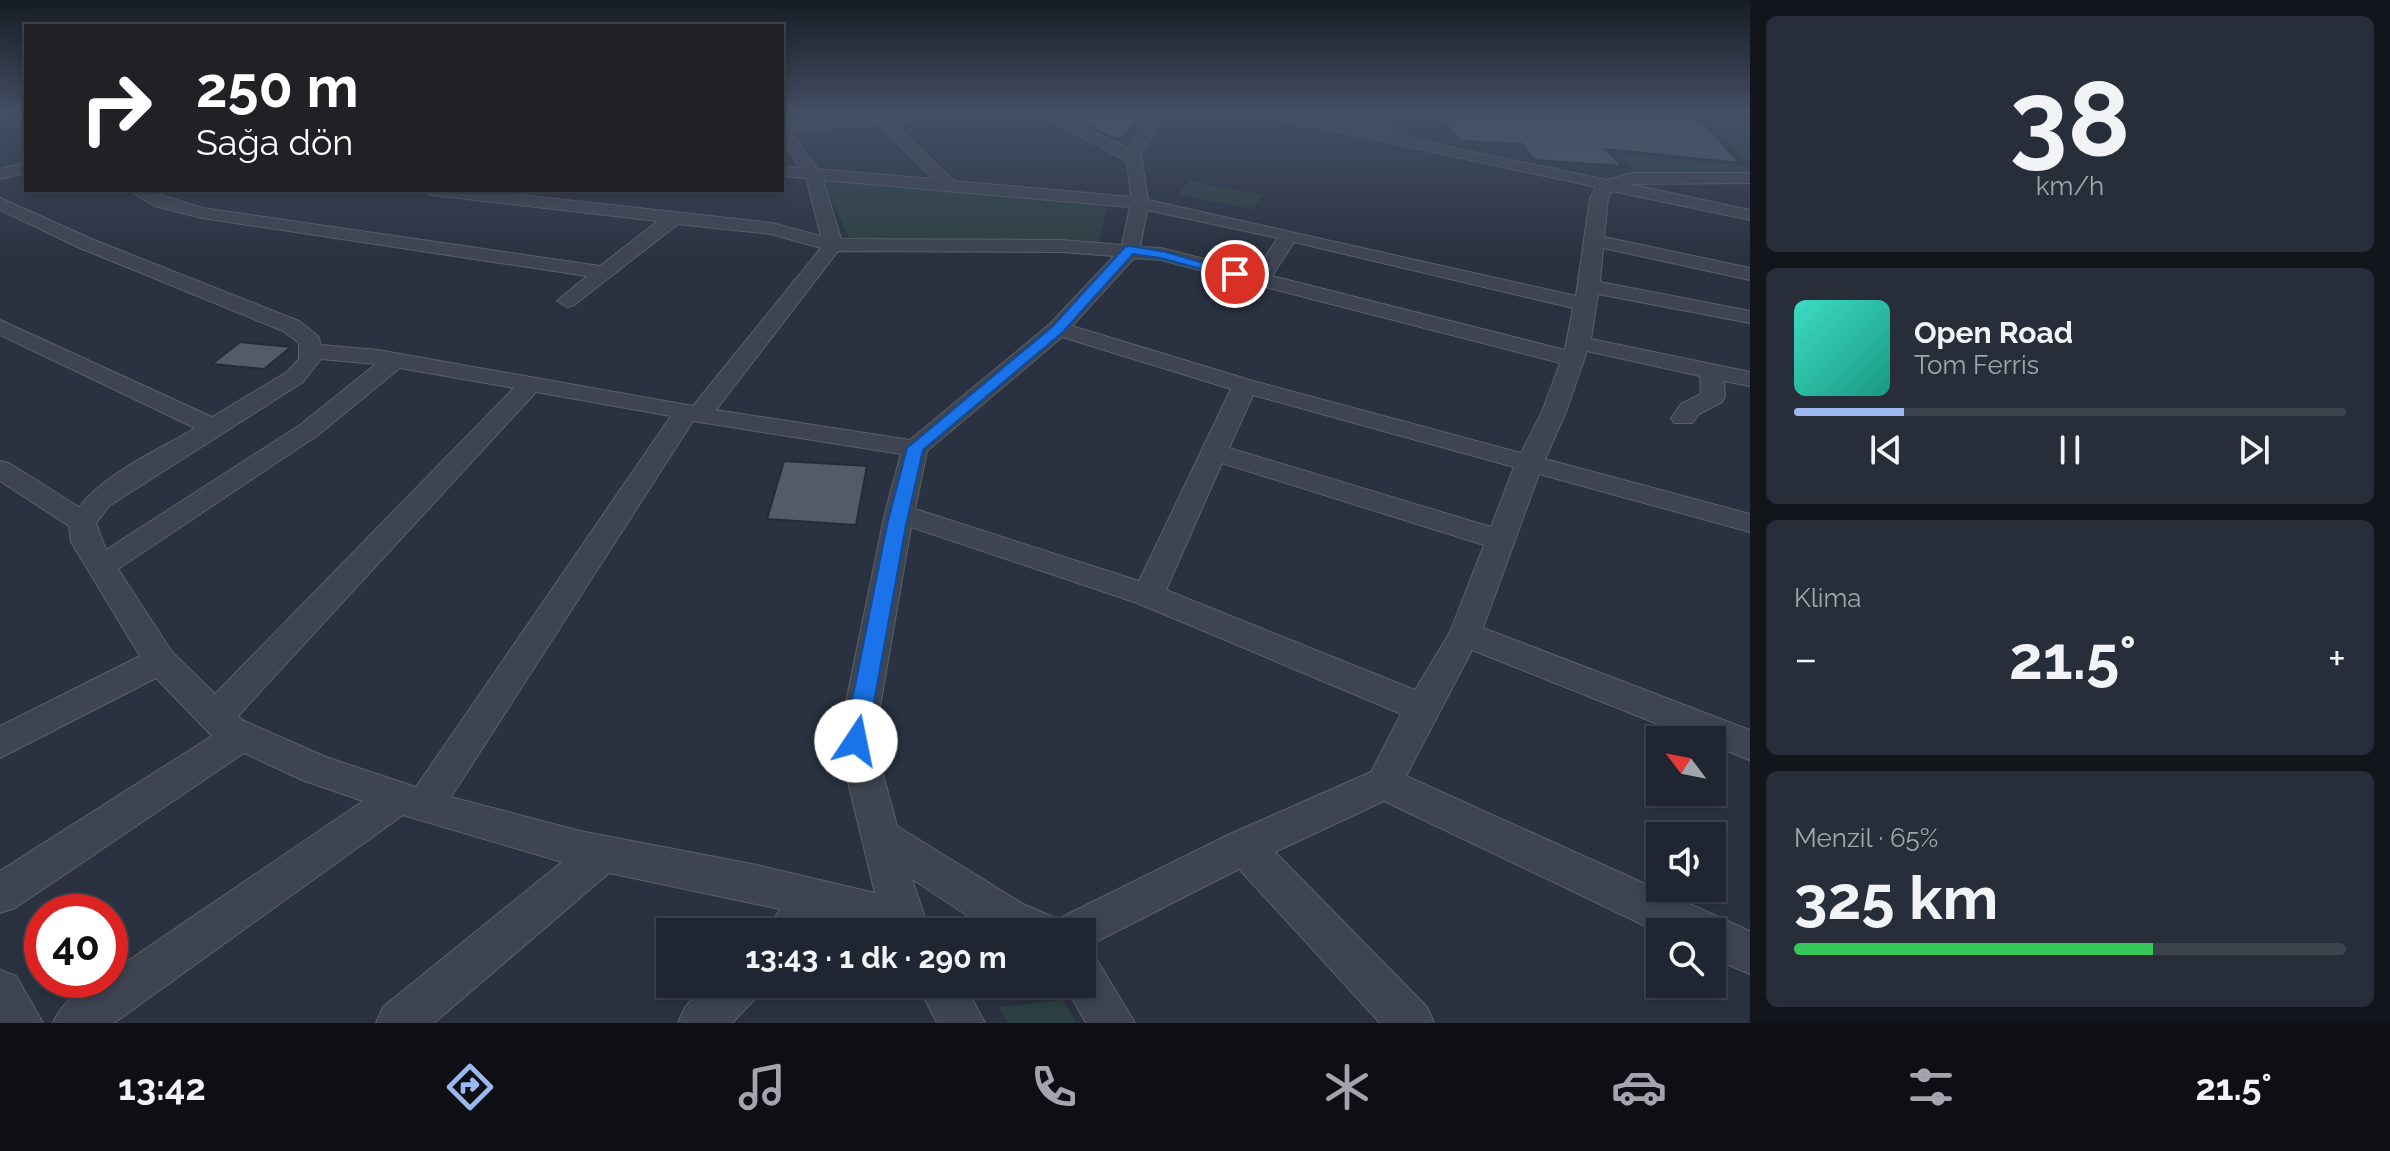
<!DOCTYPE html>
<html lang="tr">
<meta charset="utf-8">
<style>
body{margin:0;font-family:Raleway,sans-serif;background:#282e39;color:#f1f3f6;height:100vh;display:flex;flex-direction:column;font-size:30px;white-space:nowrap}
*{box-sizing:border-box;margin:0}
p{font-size:26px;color:#a2a5ab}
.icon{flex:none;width:44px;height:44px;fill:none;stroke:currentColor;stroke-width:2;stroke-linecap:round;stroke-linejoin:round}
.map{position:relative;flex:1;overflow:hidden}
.panel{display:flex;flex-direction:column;gap:16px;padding:16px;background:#12151b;width:640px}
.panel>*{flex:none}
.banner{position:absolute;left:24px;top:24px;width:760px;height:168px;border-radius:0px;box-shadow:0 4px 12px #0003,0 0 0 2px #3d434d;background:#202124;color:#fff;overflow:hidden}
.needle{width:52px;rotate:302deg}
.controls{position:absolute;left:1646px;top:726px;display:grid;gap:16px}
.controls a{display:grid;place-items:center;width:80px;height:80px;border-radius:0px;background:#202631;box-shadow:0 4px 12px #0003,0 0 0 2px #3d434d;font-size:40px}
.speed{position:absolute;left:24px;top:894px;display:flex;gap:16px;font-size:40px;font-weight:700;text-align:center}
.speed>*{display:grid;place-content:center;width:104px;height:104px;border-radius:50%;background:#202631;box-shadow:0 4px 12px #0003,0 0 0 2px #3d434d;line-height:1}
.speed .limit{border:12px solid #d22;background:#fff;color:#111}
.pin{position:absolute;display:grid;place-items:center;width:68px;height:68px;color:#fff;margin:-34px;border:4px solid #fff;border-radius:50%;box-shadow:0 2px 8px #0007}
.me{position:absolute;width:88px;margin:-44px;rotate:11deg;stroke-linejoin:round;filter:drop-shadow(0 0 6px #0008)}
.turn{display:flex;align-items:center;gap:28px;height:168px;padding:0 40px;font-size:36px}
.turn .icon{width:104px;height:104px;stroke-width:2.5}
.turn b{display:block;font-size:56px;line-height:68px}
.big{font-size:60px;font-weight:700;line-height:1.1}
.panel .tile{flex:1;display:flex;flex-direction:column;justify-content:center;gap:12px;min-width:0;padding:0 28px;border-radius:12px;background:#282e39}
.panel .dial{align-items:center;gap:0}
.dial b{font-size:104px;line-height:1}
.song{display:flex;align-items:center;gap:24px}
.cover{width:96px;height:96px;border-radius:12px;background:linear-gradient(135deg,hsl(170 70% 55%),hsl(170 70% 35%))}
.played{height:8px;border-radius:4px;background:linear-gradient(90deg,#9bb8ef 20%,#3d434d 20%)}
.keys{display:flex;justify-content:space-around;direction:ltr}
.heat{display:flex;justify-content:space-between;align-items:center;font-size:44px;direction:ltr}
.charge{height:12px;border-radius:6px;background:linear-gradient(90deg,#34c759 65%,#3d434d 0)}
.trip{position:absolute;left:656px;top:918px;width:440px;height:80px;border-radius:0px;background:#202631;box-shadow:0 4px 12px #0003,0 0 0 2px #3d434d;font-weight:700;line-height:80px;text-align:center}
.tabs{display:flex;height:128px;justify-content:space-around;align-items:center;background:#0d0f14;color:#a2a5ab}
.tabs .icon{width:56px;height:56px}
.tabs .on{color:#9bb8ef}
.tabs b{font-size:36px;color:#f1f3f6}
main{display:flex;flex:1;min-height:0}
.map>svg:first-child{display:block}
.green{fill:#2d4043}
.building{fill:#535b6b;stroke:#242c38;stroke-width:2}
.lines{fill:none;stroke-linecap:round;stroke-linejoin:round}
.minor-casing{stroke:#59606b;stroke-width:2}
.minor{fill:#3e4551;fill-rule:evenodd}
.route{fill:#1a73e8;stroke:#114b97;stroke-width:2}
</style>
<main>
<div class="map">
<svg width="1750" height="1023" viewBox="0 0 1750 1023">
<rect width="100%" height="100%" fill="#2a3241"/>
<g class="green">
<path d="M1305 114H1388L1403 137Z"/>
<path d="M1703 114 1750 115V161L1743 159Z"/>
<path d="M1623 155 1736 165 1750 168V174L1637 175Z"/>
<path d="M822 180 1108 204 1099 242H851Z"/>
<path d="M1189 181 1262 195 1253 209 1178 195Z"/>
<path d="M1063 1000 1076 1023H1008L999 1007Z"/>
</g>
<g class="building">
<path d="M1062 114H1121L1140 116 1124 138H1114Z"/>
<path d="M1436 114H1695L1740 163 1605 149 1622 166 1534 160 1522 144 1460 141Z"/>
<path d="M240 342 291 347 264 369 212 364Z"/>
<path d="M784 461 867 466 856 525 767 519Z"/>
</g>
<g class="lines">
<defs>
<g id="minor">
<path d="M875 114H939L932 118 892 122 954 181 1131 197 1127 161 1039 114H1056L1129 149 1140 131 1144 114H1158L1155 131 1141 155 1148 200 1576 296 1590 198 1596 187 1276 118 1269 114H1294L1607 180 1632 173H1750V183L1629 184 1750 210V220L1612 191 1608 198 1604 237 1750 268V280L1603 248 1600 282 1750 311V323L1598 294 1591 339 1750 372V386L1724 381 1725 397 1722 402 1699 414 1692 423H1674L1671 418 1681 404 1701 394 1700 376 1587 351 1566 412 1545 459 1750 514V532L1539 474 1483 628 1750 730V760L1712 745V740H1698L1472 650 1406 776 1750 931V974L1712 958V932L1660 933 1384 801 1275 852 1427 1007 1434 1023H1380L1239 869 1082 949V932H992L912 879 930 932H870L825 920 815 932H766L780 909 609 873 434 1023H376L383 1007 562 862 403 815 114 1023H53C61 1003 87 980 110 980V973L363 801 302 780 244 753 15 908 0 913V871L212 736 156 678 0 758V726L140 656 71 542 69 526 0 481V461L9 463 79 507C107 472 157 451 195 428L0 335V320L212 417 287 372 299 359V343L283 331 80 248 0 210V198L94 240 299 321 318 336 321 345 378 350 693 406 821 248 771 234 678 224 574 305 567 307 557 301 587 276 202 218 155 206 128 190C154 190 178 201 203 208L600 266 658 221 431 195 422 190H476L772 223 821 236 806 178 782 176V166L800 168 782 141V123ZM877 123 933 179 818 169 790 131ZM823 180 1130 207 1122 245 1062 240 841 239ZM1147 210 1278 238 1255 272 1161 248 1140 247ZM1294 242 1573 308 1565 350 1272 276ZM838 251 1062 252 1114 256 1050 324 910 440 716 410ZM1134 258 1161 260 1560 363 1542 412 1521 453 1253 381 1072 326ZM1062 337 1231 389 1139 581 915 509 927 451ZM321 359 376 364 300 425 106 550 96 523 109 506 303 382ZM400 368 514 388 215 694 172 652 118 569 318 435ZM536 392 671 416 416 787 326 757 242 720 238 716ZM1253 395 1514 467 1491 527 1229 448ZM693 421 901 454 885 513 838 741 875 893 757 865 580 831 451 797ZM1222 463 1484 545 1450 632 1415 690 1166 590ZM911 527 1137 603 1401 714 1371 772 1230 834 1058 919 1023 904 897 826 874 741Z"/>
<path d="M26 163V173L0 179V169Z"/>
<path d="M1082 953 1097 960 1135 1023H1086L1064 984H1082Z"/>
<path d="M0 970 16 976 43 1023H0Z"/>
<path d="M707 984H760L754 1000 732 1023H678L685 1007Z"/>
<path d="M917 984H964L985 1023H937Z"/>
</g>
</defs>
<use href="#minor" class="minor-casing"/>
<use href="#minor" class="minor"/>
</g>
<linearGradient id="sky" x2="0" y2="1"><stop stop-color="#171c24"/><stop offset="0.44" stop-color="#444f65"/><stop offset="1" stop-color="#444f65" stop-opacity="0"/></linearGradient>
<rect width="1750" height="257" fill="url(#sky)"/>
<path class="route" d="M1130 246 1166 252 1241 274 1235 278 1160 258 1133 254 1063 332 923 450 906 525 867 741 864 748 856 751 847 748 844 741 887 525 907 448 1053 326 1125 247Z"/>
</svg>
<div class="controls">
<a><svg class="needle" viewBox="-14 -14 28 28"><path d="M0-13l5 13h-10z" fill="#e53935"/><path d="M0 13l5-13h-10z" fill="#a2a5ab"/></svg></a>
<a><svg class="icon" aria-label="sound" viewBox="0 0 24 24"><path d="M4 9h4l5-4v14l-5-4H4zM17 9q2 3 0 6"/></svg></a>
<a><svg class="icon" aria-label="search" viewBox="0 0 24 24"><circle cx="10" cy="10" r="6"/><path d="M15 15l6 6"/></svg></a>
</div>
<div class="speed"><div class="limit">40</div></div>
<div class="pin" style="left:1235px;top:274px;background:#d93025"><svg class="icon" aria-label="arrive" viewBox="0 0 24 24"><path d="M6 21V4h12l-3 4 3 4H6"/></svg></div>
<svg class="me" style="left:856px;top:741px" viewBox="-20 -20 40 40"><circle r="19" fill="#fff"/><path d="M0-13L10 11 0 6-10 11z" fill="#1a73e8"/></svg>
<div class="trip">13:43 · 1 dk · 290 m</div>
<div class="banner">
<div class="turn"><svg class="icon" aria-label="right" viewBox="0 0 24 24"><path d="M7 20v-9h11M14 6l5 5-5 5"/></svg><div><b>250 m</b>Sağa dön</div></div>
</div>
</div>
<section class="panel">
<div class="tile dial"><b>38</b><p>km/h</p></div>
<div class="tile">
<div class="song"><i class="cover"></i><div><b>Open Road</b><p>Tom Ferris</p></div></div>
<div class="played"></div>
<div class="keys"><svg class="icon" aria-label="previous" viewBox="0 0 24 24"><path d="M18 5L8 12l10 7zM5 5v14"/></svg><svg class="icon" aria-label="pause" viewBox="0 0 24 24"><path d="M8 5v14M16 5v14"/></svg><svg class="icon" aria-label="next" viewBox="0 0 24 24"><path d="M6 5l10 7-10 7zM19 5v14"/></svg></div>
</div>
<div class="tile"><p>Klima</p>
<div class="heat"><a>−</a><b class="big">21.5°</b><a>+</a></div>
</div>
<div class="tile"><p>Menzil · 65%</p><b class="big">325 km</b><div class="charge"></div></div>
</section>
</main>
<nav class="tabs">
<b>13:42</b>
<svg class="icon on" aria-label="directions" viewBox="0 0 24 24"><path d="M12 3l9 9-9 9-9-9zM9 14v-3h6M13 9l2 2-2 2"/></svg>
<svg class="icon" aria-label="music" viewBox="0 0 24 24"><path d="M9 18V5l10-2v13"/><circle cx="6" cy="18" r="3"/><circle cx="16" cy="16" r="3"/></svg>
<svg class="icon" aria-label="phone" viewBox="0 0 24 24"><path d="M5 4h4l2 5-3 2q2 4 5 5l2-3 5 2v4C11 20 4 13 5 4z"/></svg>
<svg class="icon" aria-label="climate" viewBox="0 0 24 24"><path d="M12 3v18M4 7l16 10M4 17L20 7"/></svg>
<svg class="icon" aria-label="car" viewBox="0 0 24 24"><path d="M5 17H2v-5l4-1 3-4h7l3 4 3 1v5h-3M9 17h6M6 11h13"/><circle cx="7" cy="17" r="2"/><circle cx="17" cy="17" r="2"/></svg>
<svg class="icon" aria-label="filters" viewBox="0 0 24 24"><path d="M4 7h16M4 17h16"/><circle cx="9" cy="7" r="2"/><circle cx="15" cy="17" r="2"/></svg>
<b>21.5°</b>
</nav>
